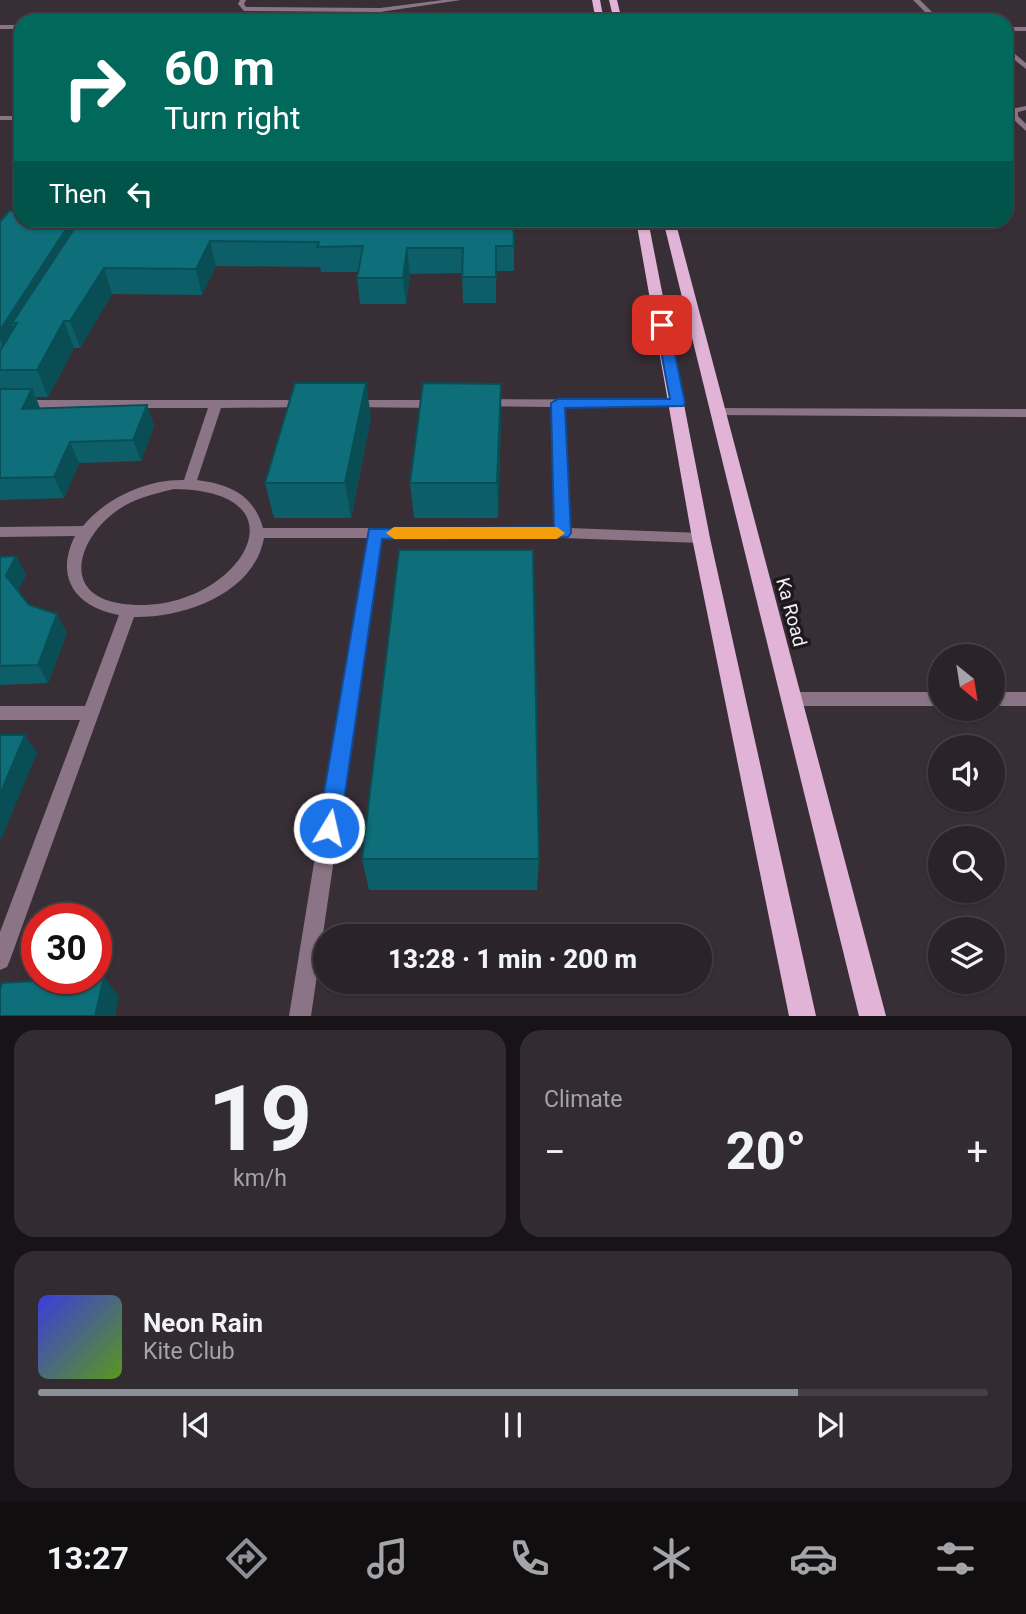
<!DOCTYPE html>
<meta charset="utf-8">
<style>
body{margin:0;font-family:Roboto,sans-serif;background:#322b30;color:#f1f3f6;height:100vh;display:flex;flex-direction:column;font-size:26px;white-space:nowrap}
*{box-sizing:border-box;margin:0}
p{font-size:23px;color:#a5a4a8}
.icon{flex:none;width:38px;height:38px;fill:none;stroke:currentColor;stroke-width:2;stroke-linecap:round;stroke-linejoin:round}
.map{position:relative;height:1016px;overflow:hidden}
.details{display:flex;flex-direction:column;gap:14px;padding:14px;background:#171316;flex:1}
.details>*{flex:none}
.hud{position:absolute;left:14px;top:14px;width:999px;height:214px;border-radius:21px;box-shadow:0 2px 5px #0004,0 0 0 2px #464045;background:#00695c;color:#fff;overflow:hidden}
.needle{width:46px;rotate:150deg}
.controls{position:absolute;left:928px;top:644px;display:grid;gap:14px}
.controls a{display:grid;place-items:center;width:77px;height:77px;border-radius:50%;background:#2a2328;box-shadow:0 2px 5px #0004,0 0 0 2px #464045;font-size:35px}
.speed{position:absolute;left:21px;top:903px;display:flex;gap:14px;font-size:35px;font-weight:700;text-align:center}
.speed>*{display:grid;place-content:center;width:91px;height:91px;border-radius:50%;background:#2a2328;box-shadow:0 2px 5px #0004,0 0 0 2px #464045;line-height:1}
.speed .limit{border:10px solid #d22;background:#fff;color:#111}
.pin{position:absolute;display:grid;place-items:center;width:60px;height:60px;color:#fff;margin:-30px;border-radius:14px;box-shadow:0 4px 10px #0006}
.me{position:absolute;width:77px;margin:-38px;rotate:9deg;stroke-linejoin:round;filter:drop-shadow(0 0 5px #0008)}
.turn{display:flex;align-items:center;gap:24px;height:147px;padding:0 35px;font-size:32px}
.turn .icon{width:91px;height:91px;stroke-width:2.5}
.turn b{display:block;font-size:49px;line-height:60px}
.then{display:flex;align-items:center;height:66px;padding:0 35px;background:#0003;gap:14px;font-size:26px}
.big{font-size:52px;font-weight:800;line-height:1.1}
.details .card{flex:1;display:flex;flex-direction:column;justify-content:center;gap:10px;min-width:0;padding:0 24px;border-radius:21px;background:#322b30}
.details .dial{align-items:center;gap:0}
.dial b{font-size:91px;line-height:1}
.song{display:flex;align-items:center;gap:21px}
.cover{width:84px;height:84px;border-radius:10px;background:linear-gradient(135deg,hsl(240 70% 55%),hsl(90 70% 35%))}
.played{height:7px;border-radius:4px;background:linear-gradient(90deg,#8c9099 80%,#464045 80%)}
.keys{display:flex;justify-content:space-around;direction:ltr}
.heat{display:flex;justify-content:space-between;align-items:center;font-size:38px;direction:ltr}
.details .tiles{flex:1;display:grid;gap:14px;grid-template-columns:1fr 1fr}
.card:last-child{grid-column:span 2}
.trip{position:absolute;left:313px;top:924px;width:399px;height:70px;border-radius:35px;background:#2a2328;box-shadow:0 2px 5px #0004,0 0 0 2px #464045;font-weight:800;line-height:70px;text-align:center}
.tabs{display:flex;height:112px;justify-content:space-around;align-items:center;background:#110e10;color:#a5a4a8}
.tabs .icon{width:49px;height:49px}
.tabs .selected{color:#8c9099}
.tabs b{font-size:32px;color:#f1f3f6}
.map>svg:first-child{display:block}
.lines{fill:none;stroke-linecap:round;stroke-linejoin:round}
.service{fill:#8a7485;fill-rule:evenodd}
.minor{fill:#8a7485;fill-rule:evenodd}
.tertiary{fill:#8a7485;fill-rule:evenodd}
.primary{fill:#e1b4d7;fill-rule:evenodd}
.wall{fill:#0c5f69}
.shaded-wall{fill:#0a4e55}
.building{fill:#0e6f7a;stroke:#0a4e55;stroke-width:2}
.route{fill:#1a73e8;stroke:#114b97;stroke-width:2}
.slow{fill:#f59e0b}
.labels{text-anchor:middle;stroke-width:7;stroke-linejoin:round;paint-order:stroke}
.street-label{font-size:19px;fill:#f5eff3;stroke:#1d191c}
</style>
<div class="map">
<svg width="1026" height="1016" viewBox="0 0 1026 1016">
<rect width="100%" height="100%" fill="#382f36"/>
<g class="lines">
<g class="service">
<path d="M240 0H246L244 4 246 7 380 8 443 0H461L380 12 244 11 238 4Z"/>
<path d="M1006 47 1026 63V69L1006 53Z"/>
<path d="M1026 106V110L1018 112V116L1026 124V131L1010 116 1011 109Z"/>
<rect x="0" y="116" width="21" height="4"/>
<path d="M792 692H940V706H792L786 704 784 699 786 694Z"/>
<rect x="992" y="692" width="34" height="14"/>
</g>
<g class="minor">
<path d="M913 0H920L941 21H934Z"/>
<path d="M89 220 95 225 89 239 84 242 79 239 85 226 60 224 55 221Z"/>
<path d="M483 399 682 400 684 403 682 406 678 407H564L569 528 701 533 708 538 701 543 562 538H381L311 1016H289L367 538H264C254 594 183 618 134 617L10 960 7 967 0 970V932L80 720H0V706H85L119 615C76 607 54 578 75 536L0 537V527L83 526C106 498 147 479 184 480L208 408H0V400H305L311 404 309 407 221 408 197 480C229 484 254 495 263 528H555L552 407 479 406 477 403 479 400ZM174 489C320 491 229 623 118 603 60 592 80 538 115 512 132 499 153 494 174 489Z"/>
<path d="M350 400H438L444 404 438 408 346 407 344 404Z"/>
<path d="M717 408 1026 409V417L713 415 711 412 713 409Z"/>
</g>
<g class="tertiary">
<rect x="0" y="25" width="21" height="4"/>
<rect x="1006" y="27" width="20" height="4"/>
</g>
<g class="primary">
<path d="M592 0H600L604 21H596Z"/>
<path d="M609 0H617L622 21H614Z"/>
<path d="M636 220H648L710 538 816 1016H789L692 538Z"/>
<path d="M663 220H675L886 1016H859Z"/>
</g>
</g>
<g class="wall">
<path d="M21 185V220H80V223H95L94 220H103L101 223 514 246V271H496V303H463L462 273 410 274 406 304H360L357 278 358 272H321L320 267 216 266 202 295 112 294 80 348H74L48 397H36L40 408 147 405 154 426 141 461 79 463 64 498 0 500V222L21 211 14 193Z"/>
<path d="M501 384V418L498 518H414L410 483Z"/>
<path d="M371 417 351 518H274L265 483Z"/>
<path d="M16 556 26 575 18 591 29 605 67 633 48 683 0 685V557Z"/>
<path d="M362 859H539L537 890H369Z"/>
</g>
<g class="shaded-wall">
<path d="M72 220H80L82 229 17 323H12L16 333 5 351 0 339V330Z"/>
<path d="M210 241 216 266 202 295 196 269Z"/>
<path d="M407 248 410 274 406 304 403 278Z"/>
<path d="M104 268 112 294 80 348 70 321Z"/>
<path d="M64 321 74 348 48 397 37 370Z"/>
<path d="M366 383 371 417 351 518 345 483Z"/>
<path d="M501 384V418L498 518 497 483Z"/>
<path d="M32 389 41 411 22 409Z"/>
<path d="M147 405 154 426 141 461 133 440Z"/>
<path d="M70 442 79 463 64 498 54 477Z"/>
<path d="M16 556 26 575 16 595 6 576Z"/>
<path d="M57 614 67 633 48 683 38 665Z"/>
<path d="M25 735 37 753 1 840 0 838V794Z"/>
<path d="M104 977 119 996 115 1016H95Z"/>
</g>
<g class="building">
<path d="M21 185V193H14Z"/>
<path d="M9 211H21V220H72L0 330V222Z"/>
<path d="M162 220H513L514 246H496V277H462L463 248H407L403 278H357L363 246 317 247 319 242 210 241 196 269 104 268 70 321H64L37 370H0V351L17 323H12L78 223H161Z"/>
<path d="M295 383H366L345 483H265Z"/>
<path d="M423 383 501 384 497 483H410Z"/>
<path d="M0 389H32L22 409 147 405 133 440 70 442 54 477 0 478Z"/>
<path d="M399 550H533L539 859H362Z"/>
<path d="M16 556 6 576 29 605 57 614 38 665 0 666V557Z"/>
<path d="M0 735H25L0 794Z"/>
<path d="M104 977 95 1016H0V989L2 983Z"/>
</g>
<path class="route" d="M662 321 669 325 685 403 683 406 565 408 571 533 568 537 382 539 340 828 337 835 329 838 321 835 318 828 369 529 554 527 551 403 558 399H670L656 325Z"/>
<path class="slow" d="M394 527H557L565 533 557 539H394L386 533Z"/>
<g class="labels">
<g class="street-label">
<text transform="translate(792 612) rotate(75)" y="7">Ka Road</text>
</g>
</g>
</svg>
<div class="controls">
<a><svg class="needle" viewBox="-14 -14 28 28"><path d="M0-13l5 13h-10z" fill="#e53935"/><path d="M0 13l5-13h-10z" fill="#a5a4a8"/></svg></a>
<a><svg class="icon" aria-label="sound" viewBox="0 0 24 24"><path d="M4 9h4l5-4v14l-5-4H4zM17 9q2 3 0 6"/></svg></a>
<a><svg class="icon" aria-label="search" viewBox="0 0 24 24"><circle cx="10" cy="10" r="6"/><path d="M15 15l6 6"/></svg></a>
<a><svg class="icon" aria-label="layers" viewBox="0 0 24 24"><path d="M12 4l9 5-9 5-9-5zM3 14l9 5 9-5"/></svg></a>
</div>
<div class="speed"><div class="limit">30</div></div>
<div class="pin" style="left:662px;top:325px;background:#d93025"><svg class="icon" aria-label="arrive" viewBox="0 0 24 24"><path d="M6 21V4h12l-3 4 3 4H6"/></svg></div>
<svg class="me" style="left:329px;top:828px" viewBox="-20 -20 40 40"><circle r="17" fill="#1a73e8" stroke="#fff" stroke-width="3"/><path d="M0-11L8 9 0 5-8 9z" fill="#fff"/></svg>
<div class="trip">13:28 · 1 min · 200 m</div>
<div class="hud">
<div class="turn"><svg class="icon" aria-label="right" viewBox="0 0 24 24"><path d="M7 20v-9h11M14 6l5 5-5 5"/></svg><div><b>60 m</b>Turn right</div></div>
<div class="then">Then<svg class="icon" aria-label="left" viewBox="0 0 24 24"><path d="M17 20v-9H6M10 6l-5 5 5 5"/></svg></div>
</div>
</div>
<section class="details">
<div class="tiles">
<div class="card dial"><b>19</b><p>km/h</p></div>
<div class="card"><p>Climate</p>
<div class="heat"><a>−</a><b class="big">20°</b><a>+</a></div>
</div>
<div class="card">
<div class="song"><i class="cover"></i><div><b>Neon Rain</b><p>Kite Club</p></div></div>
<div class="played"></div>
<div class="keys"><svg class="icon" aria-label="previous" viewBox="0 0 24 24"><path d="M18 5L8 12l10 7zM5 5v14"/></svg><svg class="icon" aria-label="pause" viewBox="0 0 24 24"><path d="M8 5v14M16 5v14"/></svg><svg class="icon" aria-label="next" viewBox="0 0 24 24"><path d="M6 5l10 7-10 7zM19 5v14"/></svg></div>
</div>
</div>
</section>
<nav class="tabs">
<b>13:27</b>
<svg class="icon selected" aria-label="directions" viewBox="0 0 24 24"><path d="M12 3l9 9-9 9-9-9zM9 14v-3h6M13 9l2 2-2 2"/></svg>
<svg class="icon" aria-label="music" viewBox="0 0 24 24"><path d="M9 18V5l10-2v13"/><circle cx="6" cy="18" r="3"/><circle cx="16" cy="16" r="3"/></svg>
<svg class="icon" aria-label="phone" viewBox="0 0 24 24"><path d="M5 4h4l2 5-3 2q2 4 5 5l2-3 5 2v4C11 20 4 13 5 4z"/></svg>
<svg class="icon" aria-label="climate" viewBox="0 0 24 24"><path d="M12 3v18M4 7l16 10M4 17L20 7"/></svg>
<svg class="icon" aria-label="car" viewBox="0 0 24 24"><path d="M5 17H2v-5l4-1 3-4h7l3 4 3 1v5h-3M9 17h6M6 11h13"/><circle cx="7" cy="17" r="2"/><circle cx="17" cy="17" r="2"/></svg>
<svg class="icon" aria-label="filters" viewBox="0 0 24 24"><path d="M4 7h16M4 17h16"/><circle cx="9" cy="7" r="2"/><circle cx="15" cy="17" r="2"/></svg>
</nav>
